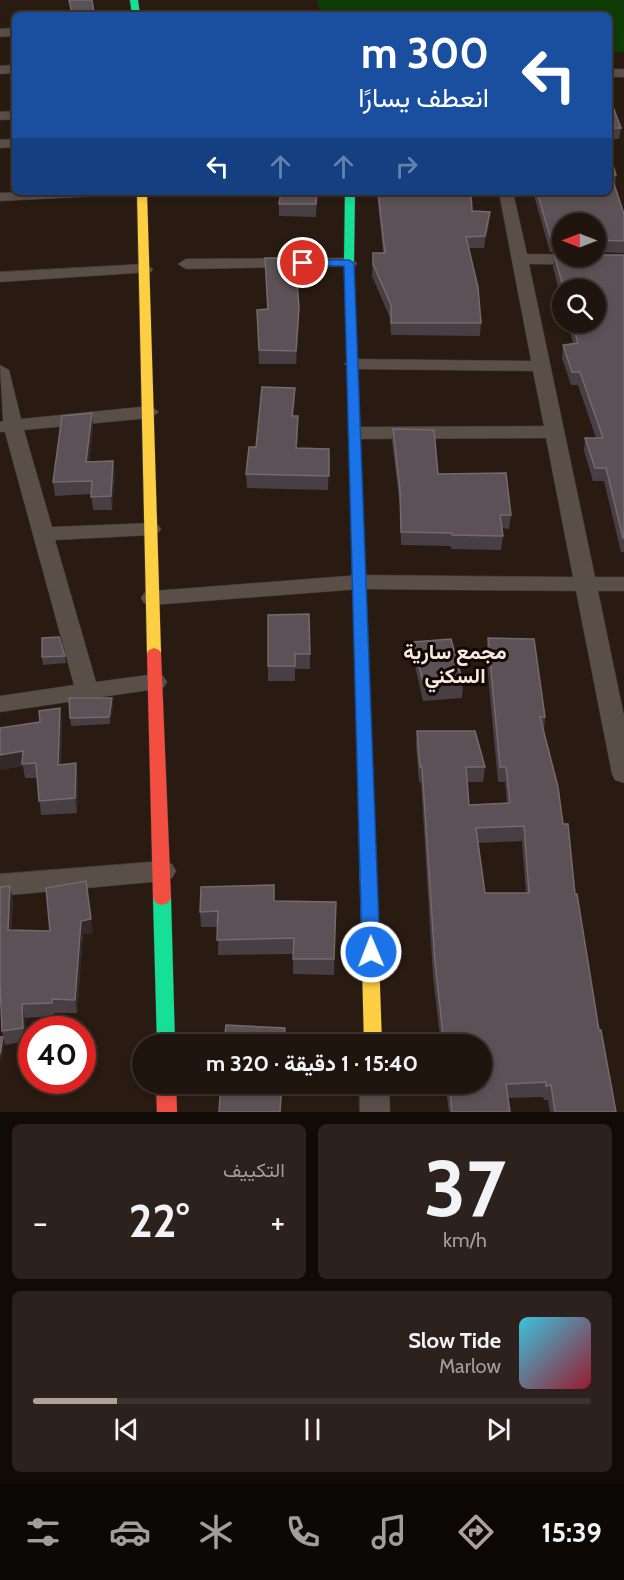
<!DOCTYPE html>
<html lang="ar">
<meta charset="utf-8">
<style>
body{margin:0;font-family:Cabin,Vazirmatn,sans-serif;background:#2c211c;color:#f1f3f6;direction:rtl;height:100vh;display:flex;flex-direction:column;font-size:22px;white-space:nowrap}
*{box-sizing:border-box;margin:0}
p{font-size:20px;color:#a19e9e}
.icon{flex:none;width:33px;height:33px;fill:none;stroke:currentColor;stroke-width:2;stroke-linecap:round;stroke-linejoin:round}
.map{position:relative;height:1112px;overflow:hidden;direction:ltr}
.sheet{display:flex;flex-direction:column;gap:12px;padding:12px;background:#110b08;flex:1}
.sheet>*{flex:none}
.banner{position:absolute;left:12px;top:12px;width:600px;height:183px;border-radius:9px;box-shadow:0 3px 9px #0003,0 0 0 2px #3c332e;direction:rtl;background:#1a4fa0;color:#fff;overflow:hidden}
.needle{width:39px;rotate:270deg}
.tools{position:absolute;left:552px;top:213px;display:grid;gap:12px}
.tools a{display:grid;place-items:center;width:54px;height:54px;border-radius:50%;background:#1f140e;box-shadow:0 3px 9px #0003,0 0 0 2px #3c332e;font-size:30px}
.speed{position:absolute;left:18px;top:1016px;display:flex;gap:12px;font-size:30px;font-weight:700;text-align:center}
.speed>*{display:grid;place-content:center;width:78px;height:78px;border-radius:50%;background:#1f140e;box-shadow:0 3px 9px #0003,0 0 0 2px #3c332e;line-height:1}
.speed .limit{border:9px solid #d22;background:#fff;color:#111}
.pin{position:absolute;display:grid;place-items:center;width:51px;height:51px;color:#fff;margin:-26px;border:3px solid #fff;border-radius:50%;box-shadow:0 2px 6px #0007}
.me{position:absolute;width:66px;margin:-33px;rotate:359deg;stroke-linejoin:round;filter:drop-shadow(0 0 4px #0008)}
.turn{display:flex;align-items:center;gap:21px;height:126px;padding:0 24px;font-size:27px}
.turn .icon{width:78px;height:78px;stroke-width:2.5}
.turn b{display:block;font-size:42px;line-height:51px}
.lanes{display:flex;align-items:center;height:57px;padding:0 24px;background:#0003;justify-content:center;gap:30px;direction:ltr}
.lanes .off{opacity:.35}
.big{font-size:45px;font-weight:700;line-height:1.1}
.sheet .widget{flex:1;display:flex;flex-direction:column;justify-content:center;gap:9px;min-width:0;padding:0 21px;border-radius:9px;background:#2c211c}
.sheet .dial{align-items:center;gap:0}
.dial b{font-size:78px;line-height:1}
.song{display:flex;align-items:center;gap:18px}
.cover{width:72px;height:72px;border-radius:9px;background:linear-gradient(135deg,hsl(190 70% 55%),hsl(350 70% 35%))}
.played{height:6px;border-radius:3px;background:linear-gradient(90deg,#b1a097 15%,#3c332e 15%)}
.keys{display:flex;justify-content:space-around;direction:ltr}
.heat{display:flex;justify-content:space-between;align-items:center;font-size:33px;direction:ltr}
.sheet .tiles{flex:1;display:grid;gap:12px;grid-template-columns:1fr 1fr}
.widget:last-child{grid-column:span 2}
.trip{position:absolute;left:132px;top:1034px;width:360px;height:60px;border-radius:30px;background:#1f140e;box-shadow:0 3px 9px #0003,0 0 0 2px #3c332e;font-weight:700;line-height:60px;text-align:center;direction:rtl}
.dock{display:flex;height:96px;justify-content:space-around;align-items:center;background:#0c0806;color:#a19e9e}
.dock .icon{width:42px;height:42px}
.dock .active{color:#b1a097}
.dock b{font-size:27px;color:#f1f3f6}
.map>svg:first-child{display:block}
.green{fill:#0d3c04}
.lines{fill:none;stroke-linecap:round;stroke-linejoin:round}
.street-casing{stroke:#443932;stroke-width:1}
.fast-casing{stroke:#443932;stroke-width:1}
.slow-casing{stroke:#443932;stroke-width:1}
.jam-casing{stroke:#443932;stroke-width:1}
.street{fill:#594e48;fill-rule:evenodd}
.fast{fill:#16e098;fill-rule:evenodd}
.slow{fill:#ffcf43;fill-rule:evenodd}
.jam{fill:#f24e42;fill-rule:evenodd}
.wall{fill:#483f45;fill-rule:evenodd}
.shaded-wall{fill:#34292a}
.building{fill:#5b5156;stroke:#74696b;stroke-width:1.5;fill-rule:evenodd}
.route{fill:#1a73e8;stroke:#114b97;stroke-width:1.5}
.labels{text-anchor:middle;stroke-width:6;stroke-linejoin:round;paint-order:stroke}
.neighbourhood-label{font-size:21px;font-weight:bold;fill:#fae8de;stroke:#120703}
</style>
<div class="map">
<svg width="624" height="1112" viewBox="0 0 624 1112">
<rect width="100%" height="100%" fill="#291b12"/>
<path class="green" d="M317 0H624V52H609V15H321Z"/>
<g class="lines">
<defs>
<g id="street">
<path d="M15 28V36L0 37V29Z"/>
<path d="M15 65V73L0 74V66Z"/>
<rect x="609" y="69" width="15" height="8"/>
<path d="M15 111V119L0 120V112Z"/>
<path d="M15 139V147L0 148V140Z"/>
<path d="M107 192 100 196 0 201V193Z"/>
<path d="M499 192H513L527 254 624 255V265L529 264 595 577H624V591H598L624 716V783L615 780 612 774 576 591 360 589 152 605 144 603 141 598 144 593 152 591 360 575 573 577 546 438 356 439 347 433 356 427 544 426 533 371 353 369 344 364 353 359 531 361Z"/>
<path d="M349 258 357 263 355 266 186 269 178 264 186 259Z"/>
<path d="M145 264 153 269 151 272 0 282V272Z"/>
<path d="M0 365 9 370 21 419 150 406 159 412 150 418 24 430 52 527 151 523 158 525 161 529 158 533 151 535 55 540 96 682 155 674 163 676 167 682 163 688 0 712V696L74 685 5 432H0V422L3 421Z"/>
<path d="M163 861 172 864 176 871 172 878 163 881 0 896V874Z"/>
<path d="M359 1083H389L390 1112H360Z"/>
</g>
<g id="fast">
<path d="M130 0H138L140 15H132Z"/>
<path d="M345 192H355L354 263 368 643 361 648 354 643 344 263Z"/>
<path d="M162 891 168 893 171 898 175 1044H157L153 898 156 893Z"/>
</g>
<g id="slow">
<path d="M137 192H147L161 653 159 656H149L147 653Z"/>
<path d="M361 638 368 643 382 1044H364L354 643Z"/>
</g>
<g id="jam">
<path d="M154 648 159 650 161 653 171 898 168 903 162 905 156 903 153 898 147 653 149 650Z"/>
<path d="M156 1083H176L177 1112H157Z"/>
</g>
</defs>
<use href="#street" class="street-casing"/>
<use href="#fast" class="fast-casing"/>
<use href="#slow" class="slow-casing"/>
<use href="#jam" class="jam-casing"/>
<use href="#street" class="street"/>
<use href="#fast" class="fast"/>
<use href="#slow" class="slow"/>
<use href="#jam" class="jam"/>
</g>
<g class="wall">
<path d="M69 0H92L95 15H71Z"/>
<path d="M609 96 621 128 619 139H609Z"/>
<path d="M609 152 616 175 615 185 624 214V253L596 252V224H562V252H550L533 192H609Z"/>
<path d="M317 192 316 217 279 216V204Z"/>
<path d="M377 192H471L472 211 489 224 484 248H469L481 323 480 336 391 335 390 318 372 276 373 253H383Z"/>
<path d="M554 254 624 255V552H621L604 481H593L584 451 585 438H596L578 385H571L562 358 563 345 573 343 568 322H596V290H562V303L553 267Z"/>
<path d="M265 258 299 320 296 364H259L257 310 267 309Z"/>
<path d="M295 402 293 416 298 430 297 448 329 449 328 490 247 488 246 474 256 447Z"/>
<path d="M92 413 93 426 89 462 113 461 115 474 112 510H93L91 494 55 496 53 482Z"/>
<path d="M393 429 438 474 511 515 509 529 502 528 503 536 501 550 451 549V546L401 545 400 505 392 442Z"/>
<path d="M268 615 310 654V669H295V681H268Z"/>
<path d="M488 638 545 717 544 730 563 824 599 1030 616 1112H550L548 1100H544L543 1097 508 1098 510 1112H449L445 1083H482V1044H441L433 977 421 782H419L416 746 417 731 485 767 483 782H467L469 805 507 803 505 782H498L486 653ZM522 841 526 893H485L478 843Z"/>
<path d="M413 642 463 683 462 698 423 701 413 657Z"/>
<path d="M65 656 66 663 43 665 42 657Z"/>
<path d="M113 705 110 724 71 726 70 718Z"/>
<path d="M62 723 61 764 78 778 77 813 41 815 37 778H25L23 766 0 770Z"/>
<path d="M0 887 13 899 11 930 93 933 83 934 77 1013H54V1016L25 1018 26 1041 5 1045 2 1031 1 995 0 996Z"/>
<path d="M274 901 336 902 334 975 293 974V954L218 955V927H201L200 912Z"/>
</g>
<g class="shaded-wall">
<path d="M490 212 489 224 484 248 485 236Z"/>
<path d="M299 307V320L296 364V351Z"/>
<path d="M295 388V402L292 430V416Z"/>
<path d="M92 413 93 426 88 475 86 462Z"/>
<path d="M113 461 115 474 112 510 111 496Z"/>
<path d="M112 698 113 705 110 724 109 717Z"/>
<path d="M60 708 62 723 60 779 58 765Z"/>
<path d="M23 751V766L0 770V755Z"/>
<path d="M76 763 78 778 77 813 75 798Z"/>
<path d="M86 881 93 933 83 934 77 1013 75 1000 81 921Z"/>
<path d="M10 886 13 899 11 943 8 930Z"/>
<path d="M22 1004 25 1018 26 1041 23 1028Z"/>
<path d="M3 1037 4 1045 1 1066 0 1054Z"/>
<path d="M282 1083H283L281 1112H280Z"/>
</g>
<g class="building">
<path d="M69 0H92L94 13 72 14Z"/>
<path d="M609 96 621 128H609Z"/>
<path d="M609 152 616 175H611L624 214V241L596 240V224H562V240H551L537 192H609Z"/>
<path d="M281 192H317L316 204H279Z"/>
<path d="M378 192H471L472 211 490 212 485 236 466 237 478 287 481 323H391V305L373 264V253H385Z"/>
<path d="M554 254 562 255V256H596V255H624V538H623L606 468H595L585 438H603L580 372H572L563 345 578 343 572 322H596V290H564Z"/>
<path d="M265 258H295L299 307 296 351 259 350 257 310 268 309Z"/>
<path d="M262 387 295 388 292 416H298L296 448 329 449V476L246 474 249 447H256Z"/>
<path d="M92 413 86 462 113 461 111 496 91 497 92 481 53 482 62 416Z"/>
<path d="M393 429 434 430 438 474 506 473 511 515H500L503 536 452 535V533L401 532 400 491Z"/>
<path d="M309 614 310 654H295V666H268V615Z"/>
<path d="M59 637 65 656 42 657V638Z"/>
<path d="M488 638 534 639 545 717H540L558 787 563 824H568L575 894H577L599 1030H601L616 1112H555L551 1085 546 1086V1082L506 1084 510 1112H452L449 1083H482V1044H444L435 962 422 767H420L417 731H475L485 767H466L469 805 510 803 506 767H500ZM524 826 529 893H485L476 828Z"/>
<path d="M451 639 463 683 424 686 413 642Z"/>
<path d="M69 698H112L109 717 70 718Z"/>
<path d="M60 708 58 765 76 763 75 798 39 801 36 763 22 764 23 751 0 755V728L40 722 39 711Z"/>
<path d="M86 881 91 919 81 921 75 1000 52 999V1003L22 1004 23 1028 2 1031 0 982V887L10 886 8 930 50 931 46 888Z"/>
<path d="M274 885V901L336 902 334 959H293L294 938 217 940 218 911 200 912 201 887Z"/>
<path d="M226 1025 285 1028 284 1044H224Z"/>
<path d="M0 1037H3L0 1054Z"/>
<path d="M221 1083H282L280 1112H219Z"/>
</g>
<path class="route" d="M303 260H349L354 263 380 952 377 957 371 959 364 957 362 952 344 266 299 265 297 263Z"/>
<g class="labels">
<g class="neighbourhood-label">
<text x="455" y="659">مجمع سارية<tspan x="455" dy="24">السكني</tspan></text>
</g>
</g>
</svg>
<div class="tools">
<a><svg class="needle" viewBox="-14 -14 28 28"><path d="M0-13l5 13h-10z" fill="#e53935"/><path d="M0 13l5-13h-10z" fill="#a19e9e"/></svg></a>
<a><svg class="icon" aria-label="search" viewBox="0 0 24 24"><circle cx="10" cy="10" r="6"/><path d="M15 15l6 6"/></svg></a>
</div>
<div class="speed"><div class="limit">40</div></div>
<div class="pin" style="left:303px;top:263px;background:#d93025"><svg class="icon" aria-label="arrive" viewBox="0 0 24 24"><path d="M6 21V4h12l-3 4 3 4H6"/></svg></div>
<svg class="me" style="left:371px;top:952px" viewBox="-20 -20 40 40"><circle r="17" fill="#1a73e8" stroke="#fff" stroke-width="3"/><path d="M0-11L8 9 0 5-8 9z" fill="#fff"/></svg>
<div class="trip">15:40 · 1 دقيقة · 320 m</div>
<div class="banner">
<div class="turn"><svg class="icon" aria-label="left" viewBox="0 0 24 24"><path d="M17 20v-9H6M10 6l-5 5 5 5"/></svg><div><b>300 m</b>انعطف يسارًا</div></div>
<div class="lanes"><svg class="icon" aria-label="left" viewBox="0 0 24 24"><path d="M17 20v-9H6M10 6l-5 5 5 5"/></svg><svg class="icon off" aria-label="ahead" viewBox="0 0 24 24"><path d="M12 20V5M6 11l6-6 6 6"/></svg><svg class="icon off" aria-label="ahead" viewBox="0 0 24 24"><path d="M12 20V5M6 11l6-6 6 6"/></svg><svg class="icon off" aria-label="right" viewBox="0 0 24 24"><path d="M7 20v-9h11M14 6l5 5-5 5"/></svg></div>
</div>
</div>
<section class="sheet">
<div class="tiles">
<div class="widget dial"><b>37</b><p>km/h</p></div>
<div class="widget"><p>التكييف</p>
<div class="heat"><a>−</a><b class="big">22°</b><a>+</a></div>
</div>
<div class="widget">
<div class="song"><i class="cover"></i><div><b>Slow Tide</b><p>Marlow</p></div></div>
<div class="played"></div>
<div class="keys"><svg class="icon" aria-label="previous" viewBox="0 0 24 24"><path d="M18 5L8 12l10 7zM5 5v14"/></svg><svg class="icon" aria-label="pause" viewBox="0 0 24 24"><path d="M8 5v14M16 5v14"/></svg><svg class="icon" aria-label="next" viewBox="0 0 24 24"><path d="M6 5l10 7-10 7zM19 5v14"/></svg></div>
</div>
</div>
</section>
<nav class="dock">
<b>15:39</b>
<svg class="icon active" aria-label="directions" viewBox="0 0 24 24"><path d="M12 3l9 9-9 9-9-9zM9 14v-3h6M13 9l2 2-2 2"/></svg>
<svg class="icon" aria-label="music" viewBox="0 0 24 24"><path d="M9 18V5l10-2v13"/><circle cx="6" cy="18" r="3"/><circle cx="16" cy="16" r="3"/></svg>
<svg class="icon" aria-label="phone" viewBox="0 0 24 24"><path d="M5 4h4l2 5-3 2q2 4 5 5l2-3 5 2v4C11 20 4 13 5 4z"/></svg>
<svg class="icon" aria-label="climate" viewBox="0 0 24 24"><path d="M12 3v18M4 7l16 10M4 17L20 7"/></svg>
<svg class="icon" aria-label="car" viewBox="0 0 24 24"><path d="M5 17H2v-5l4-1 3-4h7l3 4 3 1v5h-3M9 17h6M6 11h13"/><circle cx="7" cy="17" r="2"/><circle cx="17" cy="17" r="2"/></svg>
<svg class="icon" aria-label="filters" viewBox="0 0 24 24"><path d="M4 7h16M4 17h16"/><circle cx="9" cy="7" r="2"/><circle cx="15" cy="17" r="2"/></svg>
</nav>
